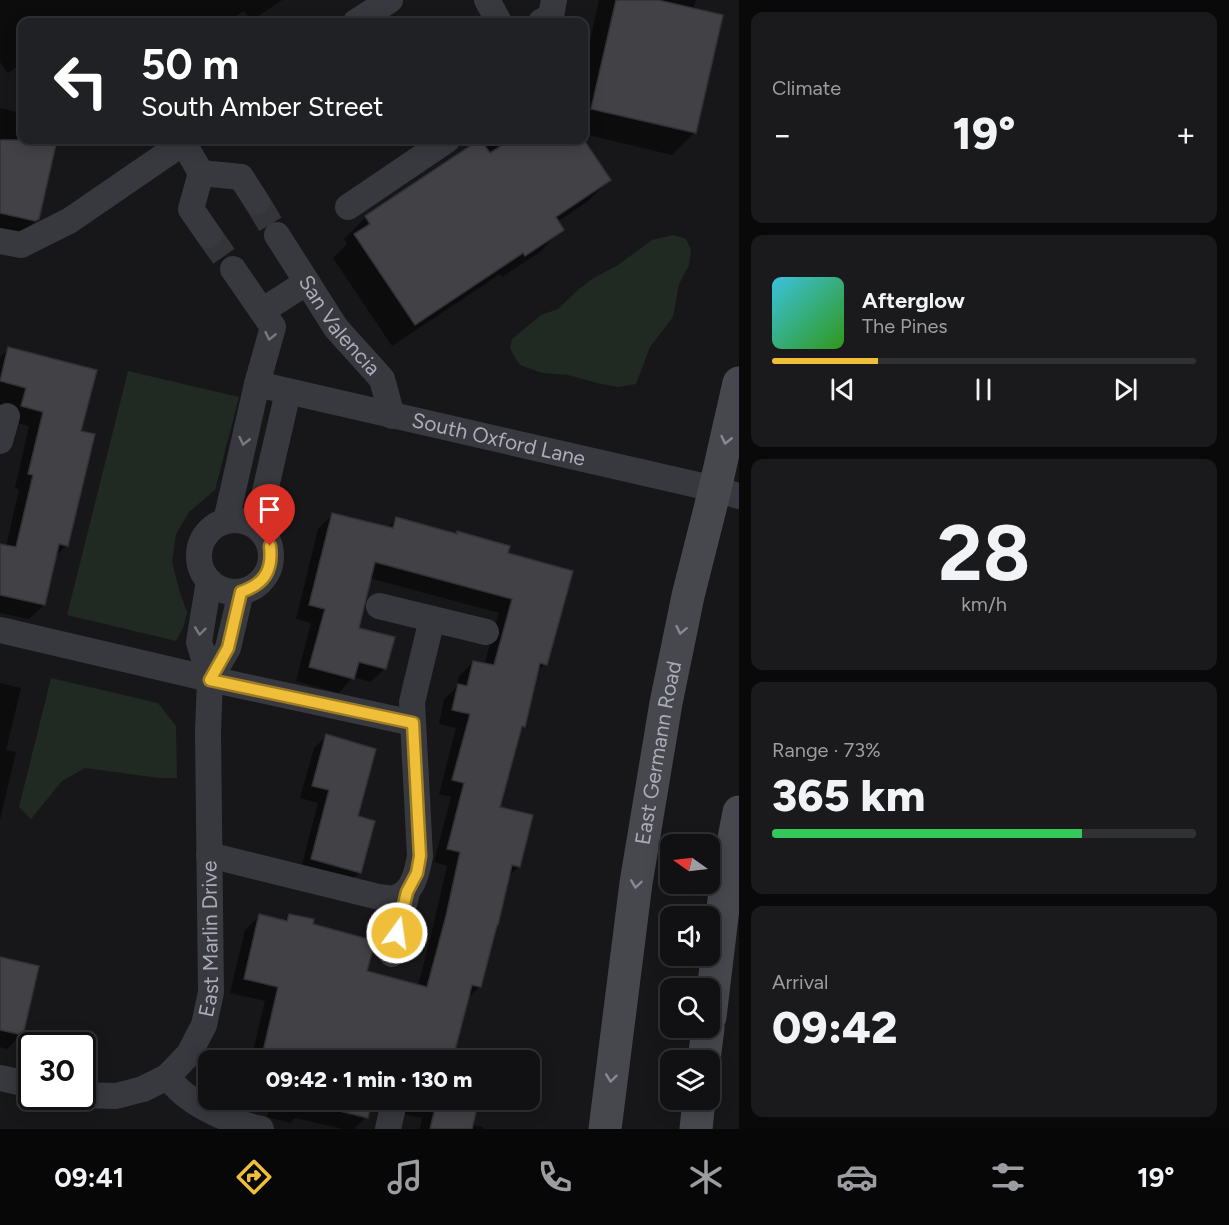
<!DOCTYPE html>
<meta charset="utf-8">
<style>
body{margin:0;font-family:Figtree,sans-serif;background:#1a1a1c;color:#f1f3f6;height:100vh;display:flex;flex-direction:column;font-size:22px;white-space:nowrap}
*{box-sizing:border-box;margin:0}
p{font-size:20px;color:#9c9da0}
.icon{flex:none;width:33px;height:33px;fill:none;stroke:currentColor;stroke-width:2;stroke-linecap:round;stroke-linejoin:round}
.map{position:relative;flex:1;overflow:hidden}
.sheet{display:flex;flex-direction:column;gap:12px;padding:12px;background:#09090a;width:490px}
.sheet>*{flex:none}
.banner{position:absolute;left:18px;top:18px;width:570px;height:126px;border-radius:12px;box-shadow:0 3px 15px #0003,0 0 0 2px #303133;background:#202124;color:#fff;overflow:hidden}
.needle{width:39px;rotate:284deg}
.fabs{position:absolute;left:660px;top:834px;display:grid;gap:12px}
.fabs a{display:grid;place-items:center;width:60px;height:60px;border-radius:12px;background:#111113;box-shadow:0 3px 15px #0003,0 0 0 2px #303133;font-size:30px}
.speed{position:absolute;left:18px;top:1032px;display:flex;gap:12px;font-size:30px;font-weight:700;text-align:center}
.speed>*{display:grid;place-content:center;width:78px;height:78px;border-radius:50%;background:#111113;box-shadow:0 3px 15px #0003,0 0 0 2px #303133;line-height:1}
.speed .limit{border:3px solid #111;border-radius:9px;background:#fff;color:#111}
.pin{position:absolute;display:grid;place-items:center;width:51px;height:51px;color:#fff;margin:-62px -26px;border-radius:50% 50% 50% 0;rotate:-45deg;box-shadow:0 0 6px #0007}
.pin .icon{rotate:45deg}
.me{position:absolute;width:66px;margin:-33px;rotate:14deg;stroke-linejoin:round;filter:drop-shadow(0 0 4px #0008)}
.turn{display:flex;align-items:center;gap:21px;height:126px;padding:0 24px;font-size:27px}
.turn .icon{width:78px;height:78px;stroke-width:2.5}
.turn b{display:block;font-size:42px;line-height:51px}
.big{font-size:45px;font-weight:800;line-height:1.1}
.sheet .card{flex:1;display:flex;flex-direction:column;justify-content:center;gap:9px;min-width:0;padding:0 21px;border-radius:12px;background:#1a1a1c}
.sheet .dial{align-items:center;gap:0}
.dial b{font-size:78px;line-height:1}
.song{display:flex;align-items:center;gap:18px}
.cover{width:72px;height:72px;border-radius:9px;background:linear-gradient(135deg,hsl(190 70% 55%),hsl(110 70% 35%))}
.played{height:6px;border-radius:3px;background:linear-gradient(90deg,#f0bf39 25%,#303133 25%)}
.keys{display:flex;justify-content:space-around;direction:ltr}
.heat{display:flex;justify-content:space-between;align-items:center;font-size:33px;direction:ltr}
.charge{height:9px;border-radius:4px;background:linear-gradient(90deg,#34c759 73%,#303133 0)}
.trip{position:absolute;left:198px;top:1050px;width:342px;height:60px;border-radius:12px;background:#111113;box-shadow:0 3px 15px #0003,0 0 0 2px #303133;font-weight:800;line-height:60px;text-align:center}
.menu{display:flex;height:96px;justify-content:space-around;align-items:center;background:#070708;color:#9c9da0}
.menu .icon{width:42px;height:42px}
.menu .current{color:#f0bf39}
.menu b{font-size:27px;color:#f1f3f6}
main{display:flex;flex:1;min-height:0}
.map>svg:first-child{display:block}
.green{fill:#212923}
.shadow{fill:#0007}
.building{fill:#424246;stroke:#323135;stroke-width:1.5}
.lines{fill:none;stroke-linecap:round;stroke-linejoin:round}
.street-tunnel{stroke:#343539;stroke-width:26;stroke-dasharray:26 13;stroke-linecap:butt}
.street{stroke:#38393e;stroke-width:26}
.secondary{stroke:#46484e;stroke-width:33}
.oneway{stroke:#777982}
.oneway2{stroke:#878a94}
.route-casing{stroke:#9c7c25;stroke-width:15}
.route{stroke:#f0bf39;stroke-width:10}
.labels{text-anchor:middle;stroke-width:6;stroke-linejoin:round;paint-order:stroke}
.street-label{font-size:21px;fill:#aaadb9;stroke:#121214}
</style>
<main>
<div class="map">
<svg width="739" height="1129" viewBox="0 0 739 1129">
<rect width="100%" height="100%" fill="#171719"/>
<g class="green">
<path d="M674 235 686 239 691 250 689 265 679 284 673 317 650 347 636 384 618 387 597 383 568 375 542 373 520 365 514 356 510 348 512 339 541 315 558 309 579 289 592 279 618 265 652 240Z"/>
<path d="M128 371 239 397 215 490 189 512 176 534 172 562 180 593 187 612 183 628 176 641 67 615Z"/>
<path d="M51 678 158 703 176 726 177 778H159L85 768 62 781 31 819 19 807Z"/>
</g>
<g class="shadow">
<path d="M0 0H282L251 21 244 11 227 22H22V63L8 73 0 62Z"/>
<path d="M599 0H696L693 10 694 133 672 155 584 134V69Z"/>
<path d="M0 108 22 113V140H56L38 218 15 241H0Z"/>
<path d="M488 140H582L609 180 587 202 557 222 562 229 540 252 502 277 500 274 392 346 333 258 347 244 344 239 366 217Z"/>
<path d="M9 349 80 432 67 545 54 558 44 605 29 619 0 613V545L6 547 19 489 15 488 29 426 0 418V357Z"/>
<path d="M332 515 387 528 396 519 456 535 458 533 506 554 545 664 536 673 524 726 519 731 499 808 531 816 518 867 507 878 479 987 467 999 452 1055 478 1060H251L265 1001 230 993 245 930 259 916 283 921 289 915 311 925 365 972 418 986 432 931 447 866 434 862 451 797 439 794 456 728 439 724 444 699 457 687 459 676 473 662 484 665 499 613 369 578 357 629 385 668 371 682 353 677 339 693 296 681 311 623 296 619 318 529Z"/>
<path d="M0 683 21 688 6 750 16 752 0 820Z"/>
<path d="M327 736 356 817 360 872 347 884 300 872 318 803 300 798 314 748Z"/>
<path d="M0 958 22 1034 7 1049 0 1047Z"/>
<path d="M242 1100H477L471 1125 483 1127 482 1129H420L422 1118 390 1111 382 1106H369L366 1117 354 1129H344L295 1118 290 1123 267 1117 269 1109 241 1103Z"/>
</g>
<g class="building">
<path d="M616 0H658L723 15 696 133 591 109Z"/>
<path d="M0 140H57L39 219 35 221 0 213Z"/>
<path d="M479 140H481L490 153 510 140H584L611 180 556 217 564 230 525 256 523 253 415 325 354 234 370 224 365 216Z"/>
<path d="M8 347 97 370 81 431 95 434 68 546 59 544 45 605 0 595V544L16 547 33 475 28 474 43 412 21 406 26 388 0 381Z"/>
<path d="M332 513 393 528 396 517 457 534V531L510 546 508 553 573 571 547 665 540 663 525 727 522 726 500 807 533 815 520 867 512 865 498 925H497L481 987 472 985 454 1054 484 1060H261L278 987 244 979 259 914 287 921 289 914 314 919 313 924 375 941 367 971 427 987 446 916 460 852 447 849 464 783 452 780 470 714 452 710 458 684 467 686 473 661 494 665 512 599 375 562 359 628 395 637 386 669 359 662 354 679 309 667 325 609 309 605Z"/>
<path d="M326 734 376 749 358 816 375 821 361 873 311 859 329 790 312 786Z"/>
<path d="M0 957 39 966 23 1035 0 1030Z"/>
<path d="M281 1100H372L368 1118 307 1103 305 1110 280 1104Z"/>
<path d="M414 1100H479L472 1129H430L436 1104Z"/>
</g>
<g class="lines">
<g class="street-tunnel">
<path d="M257 202 277 235"/>
<path d="M209 235 233 269"/>
</g>
<g class="street">
<path d="M487 0 499 22"/>
<path d="M356 22 390 0"/>
<path d="M541 22 551 16 554 0"/>
<path d="M183 142 201 173 191 209 209 235"/>
<path d="M201 173 241 177 257 202"/>
<path d="M348 207 447 140"/>
<path id="s1" d="M277 235 336 328 382 379 392 416"/>
<path d="M0 241 21 245 69 221 187 140"/>
<path d="M262 311 307 282"/>
<path id="s2" d="M257 384 715 489 739 496"/>
<path d="M0 441 7 416"/>
<circle cx="235" cy="556" r="36"/>
<path d="M226 521 257 384 273 327 233 269"/>
<path d="M257 526 288 392"/>
<path d="M379 606 486 632"/>
<path d="M0 630 210 679 413 723"/>
<path d="M210 679 228 648 241 592"/>
<path d="M209 855 379 897C383 897 389 899 393 898 413 895 417 872 420 856L412 702 432 619"/>
<path d="M392 954 407 892"/>
<path d="M167 1077C174 1084 180 1092 188 1097 207 1112 238 1124 261 1129"/>
<path d="M0 1078 32 1085"/>
<path id="s3" d="M82 1095 116 1096 143 1089 167 1077 189 1054 204 1025 211 992 208 732 210 679 199 642 209 581"/>
<path d="M388 1129 393 1107"/>
</g>
<g class="secondary">
<path d="M710 1017 727 875 739 812"/>
<path d="M704 1060 708 1028"/>
<path id="s4" d="M605 1129 636 883 666 703 688 596 715 489 739 383"/>
<path d="M696 1129 699 1100"/>
</g>
</g>
<defs><path id="oneway-chevron" d="M-2-3.5L2.5 0L-2 3.5" fill="none" stroke-width="1.6" stroke-linecap="round" stroke-linejoin="round" transform="scale(1.5)"/></defs>
<g class="oneway">
<use href="#oneway-chevron" transform="translate(270 336) rotate(102)"/>
<use href="#oneway-chevron" transform="translate(244 441) rotate(103)"/>
<use href="#oneway-chevron" transform="translate(200 631) rotate(97)"/>
</g>
<g class="oneway2">
<use href="#oneway-chevron" transform="translate(726 440) rotate(103)"/>
<use href="#oneway-chevron" transform="translate(681 630) rotate(102)"/>
<use href="#oneway-chevron" transform="translate(636 884) rotate(98)"/>
<use href="#oneway-chevron" transform="translate(611 1078) rotate(97)"/>
</g>
<g class="lines">
<defs>
<path id="route" d="M270 546C273 571 264 584 241 592L228 648 210 680 413 723 420 856 417 873 407 892 397 933"/>
</defs>
<use href="#route" class="route-casing"/>
<use href="#route" class="route"/>
</g>
<g class="labels">
<g class="street-label">
<text dy="7" stroke="none"><textPath href="#s1" startOffset="110">San Valencia</textPath></text>
<text dy="7" stroke="none"><textPath href="#s2" startOffset="248">South Oxford Lane</textPath></text>
<text dy="7" stroke="none"><textPath href="#s4" startOffset="380">East Germann Road</textPath></text>
<text dy="7" stroke="none"><textPath href="#s3" startOffset="240">East Marlin Drive</textPath></text>
</g>
</g>
</svg>
<div class="fabs">
<a><svg class="needle" viewBox="-14 -14 28 28"><path d="M0-13l5 13h-10z" fill="#e53935"/><path d="M0 13l5-13h-10z" fill="#9c9da0"/></svg></a>
<a><svg class="icon" aria-label="sound" viewBox="0 0 24 24"><path d="M4 9h4l5-4v14l-5-4H4zM17 9q2 3 0 6"/></svg></a>
<a><svg class="icon" aria-label="search" viewBox="0 0 24 24"><circle cx="10" cy="10" r="6"/><path d="M15 15l6 6"/></svg></a>
<a><svg class="icon" aria-label="layers" viewBox="0 0 24 24"><path d="M12 4l9 5-9 5-9-5zM3 14l9 5 9-5"/></svg></a>
</div>
<div class="speed"><div class="limit">30</div></div>
<div class="pin" style="left:270px;top:546px;background:#d93025"><svg class="icon" aria-label="arrive" viewBox="0 0 24 24"><path d="M6 21V4h12l-3 4 3 4H6"/></svg></div>
<svg class="me" style="left:397px;top:933px" viewBox="-20 -20 40 40"><circle r="17" fill="#f0bf39" stroke="#fff" stroke-width="3"/><path d="M0-11L8 9 0 5-8 9z" fill="#fff"/></svg>
<div class="trip">09:42 · 1 min · 130 m</div>
<div class="banner">
<div class="turn"><svg class="icon" aria-label="left" viewBox="0 0 24 24"><path d="M17 20v-9H6M10 6l-5 5 5 5"/></svg><div><b>50 m</b>South Amber Street</div></div>
</div>
</div>
<section class="sheet">
<div class="card"><p>Climate</p>
<div class="heat"><a>−</a><b class="big">19°</b><a>+</a></div>
</div>
<div class="card">
<div class="song"><i class="cover"></i><div><b>Afterglow</b><p>The Pines</p></div></div>
<div class="played"></div>
<div class="keys"><svg class="icon" aria-label="previous" viewBox="0 0 24 24"><path d="M18 5L8 12l10 7zM5 5v14"/></svg><svg class="icon" aria-label="pause" viewBox="0 0 24 24"><path d="M8 5v14M16 5v14"/></svg><svg class="icon" aria-label="next" viewBox="0 0 24 24"><path d="M6 5l10 7-10 7zM19 5v14"/></svg></div>
</div>
<div class="card dial"><b>28</b><p>km/h</p></div>
<div class="card"><p>Range · 73%</p><b class="big">365 km</b><div class="charge"></div></div>
<div class="card"><p>Arrival</p><b class="big">09:42</b></div>
</section>
</main>
<nav class="menu">
<b>09:41</b>
<svg class="icon current" aria-label="directions" viewBox="0 0 24 24"><path d="M12 3l9 9-9 9-9-9zM9 14v-3h6M13 9l2 2-2 2"/></svg>
<svg class="icon" aria-label="music" viewBox="0 0 24 24"><path d="M9 18V5l10-2v13"/><circle cx="6" cy="18" r="3"/><circle cx="16" cy="16" r="3"/></svg>
<svg class="icon" aria-label="phone" viewBox="0 0 24 24"><path d="M5 4h4l2 5-3 2q2 4 5 5l2-3 5 2v4C11 20 4 13 5 4z"/></svg>
<svg class="icon" aria-label="climate" viewBox="0 0 24 24"><path d="M12 3v18M4 7l16 10M4 17L20 7"/></svg>
<svg class="icon" aria-label="car" viewBox="0 0 24 24"><path d="M5 17H2v-5l4-1 3-4h7l3 4 3 1v5h-3M9 17h6M6 11h13"/><circle cx="7" cy="17" r="2"/><circle cx="17" cy="17" r="2"/></svg>
<svg class="icon" aria-label="filters" viewBox="0 0 24 24"><path d="M4 7h16M4 17h16"/><circle cx="9" cy="7" r="2"/><circle cx="15" cy="17" r="2"/></svg>
<b>19°</b>
</nav>
